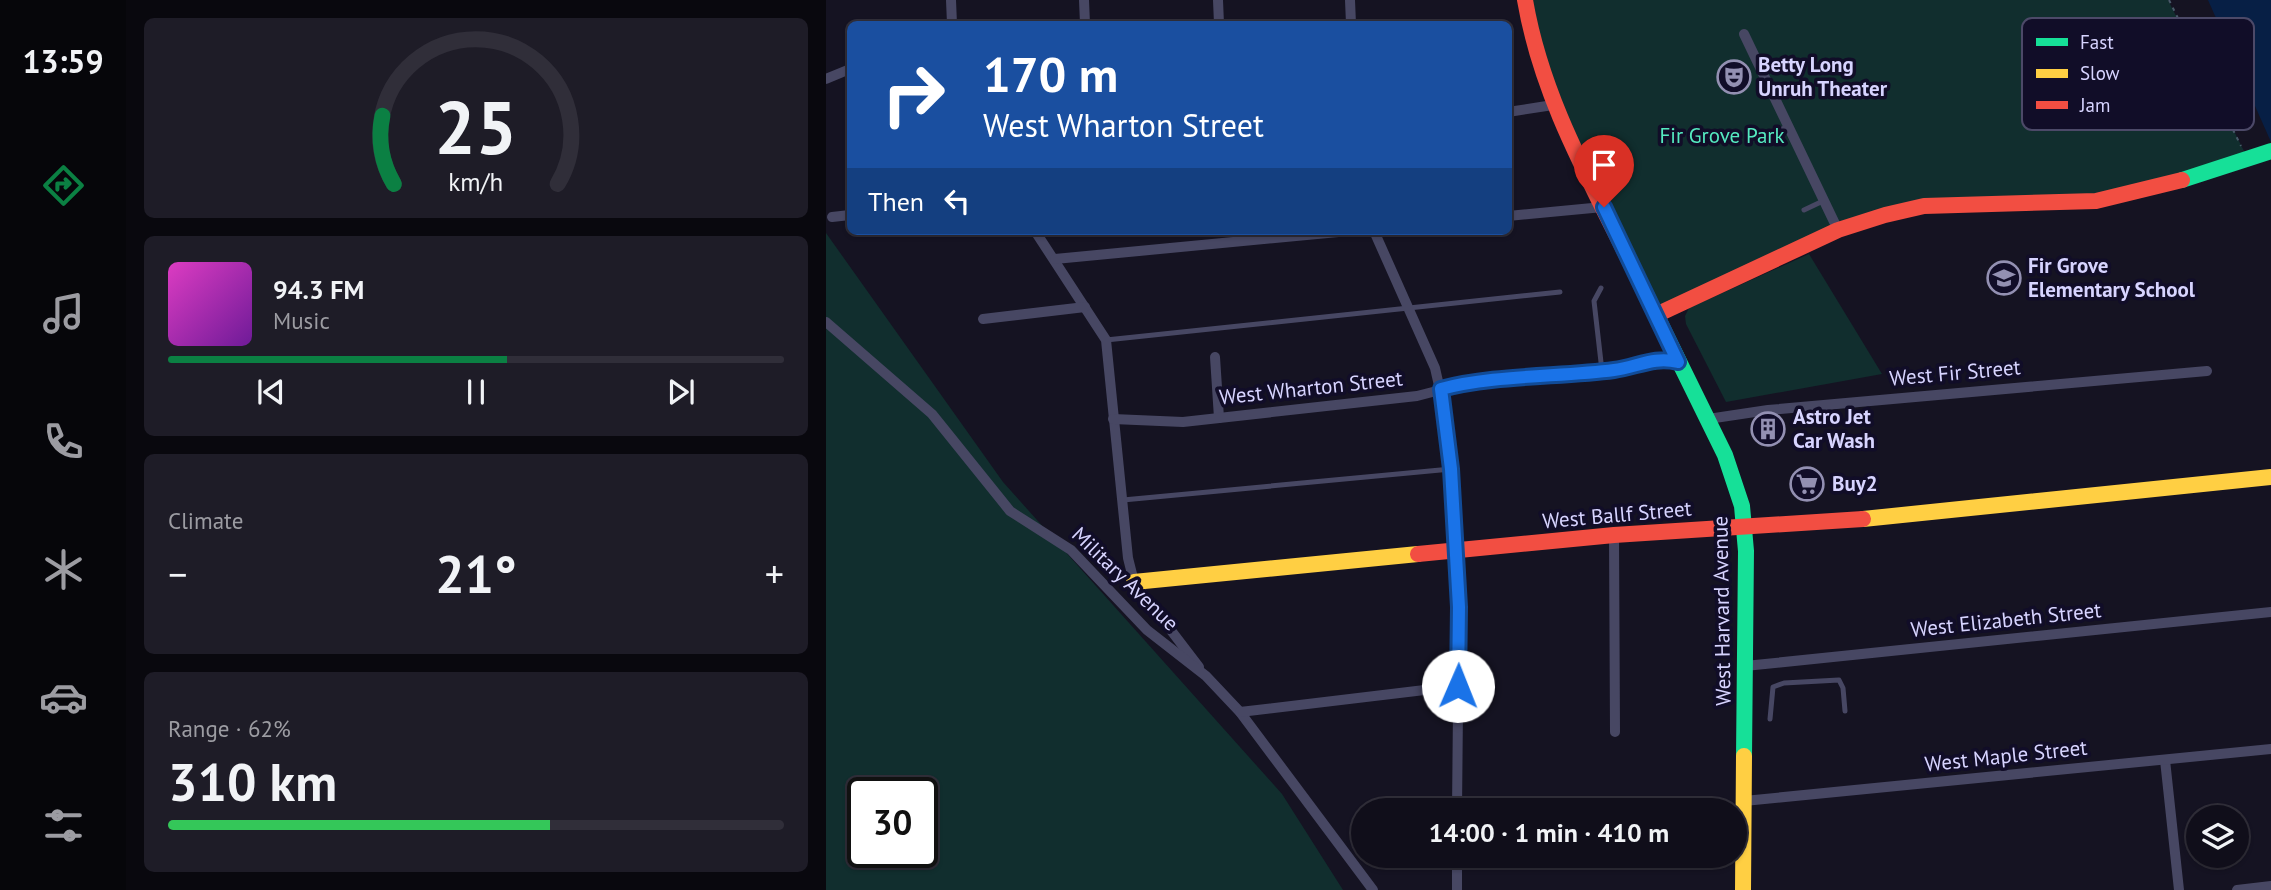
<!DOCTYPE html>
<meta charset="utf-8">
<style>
body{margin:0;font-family:"PT Sans",sans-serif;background:#1e1c27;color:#f1f3f6;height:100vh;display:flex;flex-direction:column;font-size:26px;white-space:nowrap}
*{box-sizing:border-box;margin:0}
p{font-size:23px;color:#9c9ca2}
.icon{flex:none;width:38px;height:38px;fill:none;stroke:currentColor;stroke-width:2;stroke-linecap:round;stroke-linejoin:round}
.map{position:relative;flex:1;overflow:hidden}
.details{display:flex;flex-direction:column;gap:18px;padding:18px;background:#09080e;width:700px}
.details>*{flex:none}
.banner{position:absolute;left:21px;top:21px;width:665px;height:214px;border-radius:10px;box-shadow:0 2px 5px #0004,0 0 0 2px #302e39;background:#1a4fa0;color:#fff;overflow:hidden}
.fabs{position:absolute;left:1360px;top:805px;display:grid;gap:14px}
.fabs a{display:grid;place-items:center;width:63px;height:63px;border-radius:50%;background:#100e1a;box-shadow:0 2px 5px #0004,0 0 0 2px #302e39;font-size:35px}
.speed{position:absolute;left:21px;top:777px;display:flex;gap:14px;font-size:35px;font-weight:700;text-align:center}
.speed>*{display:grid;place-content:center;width:91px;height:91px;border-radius:50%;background:#100e1a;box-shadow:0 2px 5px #0004,0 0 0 2px #302e39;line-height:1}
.speed .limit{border:4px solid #111;border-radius:10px;background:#fff;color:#111}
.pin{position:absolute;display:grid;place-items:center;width:60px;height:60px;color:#fff;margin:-72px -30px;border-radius:50% 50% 50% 0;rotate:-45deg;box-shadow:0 0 7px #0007}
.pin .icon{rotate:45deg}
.me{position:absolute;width:77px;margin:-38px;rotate:1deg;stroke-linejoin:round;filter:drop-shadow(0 0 5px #0008)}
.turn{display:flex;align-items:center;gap:24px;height:147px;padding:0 21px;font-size:32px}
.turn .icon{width:91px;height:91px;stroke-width:2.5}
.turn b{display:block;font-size:49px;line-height:60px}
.then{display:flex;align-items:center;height:66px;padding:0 21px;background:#0003;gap:14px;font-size:26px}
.big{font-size:52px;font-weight:700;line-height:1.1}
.details .widget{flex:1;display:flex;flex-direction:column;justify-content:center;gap:10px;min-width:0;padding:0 24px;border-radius:10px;background:#1e1c27}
.details .dial{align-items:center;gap:0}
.dial svg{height:182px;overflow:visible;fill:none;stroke:#302e39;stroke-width:7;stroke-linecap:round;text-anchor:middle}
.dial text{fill:#f1f3f6;stroke:none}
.song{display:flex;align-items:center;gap:21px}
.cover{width:84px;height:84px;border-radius:10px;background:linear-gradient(135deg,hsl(310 70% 55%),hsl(280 70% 35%))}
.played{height:7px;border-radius:4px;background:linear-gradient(90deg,#0b8043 55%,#302e39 55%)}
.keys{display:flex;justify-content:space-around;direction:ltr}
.heat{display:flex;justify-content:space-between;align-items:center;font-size:38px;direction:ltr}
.charge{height:10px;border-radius:5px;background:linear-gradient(90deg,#34c759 62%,#302e39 0)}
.trip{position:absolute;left:525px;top:798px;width:396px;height:70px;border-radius:35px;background:#100e1a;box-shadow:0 2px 5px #0004,0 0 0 2px #302e39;font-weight:700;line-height:70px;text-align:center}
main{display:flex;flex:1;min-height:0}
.tabs{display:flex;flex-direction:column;width:126px;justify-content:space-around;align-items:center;background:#06060a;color:#9c9ca2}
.tabs .icon{width:49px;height:49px}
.tabs .current{color:#0b8043}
.tabs b{font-size:32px;color:#f1f3f6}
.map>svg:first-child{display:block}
.green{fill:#112e2e;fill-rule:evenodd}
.water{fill:#071f45}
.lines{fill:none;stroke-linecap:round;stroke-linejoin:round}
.path{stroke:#495a6a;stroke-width:2;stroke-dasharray:3.5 5;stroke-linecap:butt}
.lane{stroke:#474763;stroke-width:5}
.street{stroke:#474763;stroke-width:10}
.fast{stroke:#16e098;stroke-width:16}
.slow{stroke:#ffcf43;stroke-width:16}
.jam{stroke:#f24e42;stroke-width:16}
.route-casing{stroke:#114b97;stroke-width:18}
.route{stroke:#1a73e8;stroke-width:12}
.labels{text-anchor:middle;stroke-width:7;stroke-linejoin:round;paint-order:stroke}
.poi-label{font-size:21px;font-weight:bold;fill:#d7d4ff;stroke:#110d28;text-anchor:start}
.park-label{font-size:21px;fill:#55eac0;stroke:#110d28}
.street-label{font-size:21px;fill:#d7d4ff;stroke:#110d28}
.key{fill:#110d28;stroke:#4c4968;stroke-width:2}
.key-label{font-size:19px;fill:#d7d4ff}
</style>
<main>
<nav class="tabs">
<b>13:59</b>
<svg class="icon current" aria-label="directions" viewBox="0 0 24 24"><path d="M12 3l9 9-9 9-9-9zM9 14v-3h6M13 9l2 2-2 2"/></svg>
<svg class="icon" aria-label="music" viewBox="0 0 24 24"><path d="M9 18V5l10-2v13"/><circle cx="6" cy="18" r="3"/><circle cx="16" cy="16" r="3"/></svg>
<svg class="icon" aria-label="phone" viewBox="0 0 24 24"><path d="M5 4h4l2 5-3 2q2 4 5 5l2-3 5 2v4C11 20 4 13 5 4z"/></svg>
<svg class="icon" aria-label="climate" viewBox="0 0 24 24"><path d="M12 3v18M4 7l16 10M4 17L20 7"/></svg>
<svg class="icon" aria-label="car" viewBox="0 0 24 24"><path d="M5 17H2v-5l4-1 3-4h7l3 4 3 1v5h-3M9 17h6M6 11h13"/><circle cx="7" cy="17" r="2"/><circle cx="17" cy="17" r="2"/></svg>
<svg class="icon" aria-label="filters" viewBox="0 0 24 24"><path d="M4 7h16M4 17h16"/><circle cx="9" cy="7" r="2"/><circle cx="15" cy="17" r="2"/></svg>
</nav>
<section class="details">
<div class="widget dial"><svg viewBox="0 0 100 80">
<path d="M14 69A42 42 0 1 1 86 69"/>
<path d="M14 69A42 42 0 0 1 9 39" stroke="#0b8043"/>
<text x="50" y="56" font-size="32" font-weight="700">25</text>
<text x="50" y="72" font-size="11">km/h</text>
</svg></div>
<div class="widget">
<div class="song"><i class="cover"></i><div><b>94.3 FM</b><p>Music</p></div></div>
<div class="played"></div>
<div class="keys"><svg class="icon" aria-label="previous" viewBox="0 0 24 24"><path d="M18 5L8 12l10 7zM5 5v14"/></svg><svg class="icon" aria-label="pause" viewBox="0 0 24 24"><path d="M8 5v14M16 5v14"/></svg><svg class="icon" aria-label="next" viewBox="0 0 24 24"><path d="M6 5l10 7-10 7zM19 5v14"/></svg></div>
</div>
<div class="widget"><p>Climate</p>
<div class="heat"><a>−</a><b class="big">21°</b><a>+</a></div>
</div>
<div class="widget"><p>Range · 62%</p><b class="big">310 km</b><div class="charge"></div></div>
</section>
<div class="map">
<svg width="1445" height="890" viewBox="0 0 1445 890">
<rect width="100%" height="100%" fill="#151322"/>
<g class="green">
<path d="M700 0H1342L1422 159 1270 201 1076 211 830 315 713 70Z"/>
<path d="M0 233 177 482 456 794 517 890H0ZM37 793H96V852H37Z"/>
<path d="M983 254 1056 374 900 402 860 324 859 316 863 308Z"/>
</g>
<path class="water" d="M1382 0H1445V142Z"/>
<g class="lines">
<path class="path" d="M1343 0 1415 146"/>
<g class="lane">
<path d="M938 139 962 126"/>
<path d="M978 210 997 201"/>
<path d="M775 288 768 301 776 371"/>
<path d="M280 340 734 292"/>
<path d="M297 500 625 469"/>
<path d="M944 719 947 687 958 683 1013 680 1017 688 1019 711"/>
</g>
<g class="street">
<path d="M125 0 126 24"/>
<path d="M258 0 259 24"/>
<path d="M392 0 393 24"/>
<path d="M524 0 525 24"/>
<path d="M918 34 1012 230"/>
<path d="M0 79 24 69"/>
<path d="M682 112 727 105"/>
<path d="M682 216 777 207"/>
<path d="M6 217 24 215"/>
<path d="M209 231 280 340 302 558 308 582 373 667"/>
<path d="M548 231 609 368 621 421 633 607 631 810"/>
<path d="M229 259 523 231"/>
<path d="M157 319 259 307"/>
<path d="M0 322 106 414 184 511 245 550 321 630 380 676 414 712 547 890"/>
<path d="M389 357 393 418"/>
<path d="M287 419 357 422 591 396C655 378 723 379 789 370 812 367 829 356 852 362"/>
<path d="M882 419 942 410 1381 371"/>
<path d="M788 535 789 732"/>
<path d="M919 666 1445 612"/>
<path d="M414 712 632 686"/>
<path d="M1339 760 1353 890"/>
<path d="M918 801 1445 749"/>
<path d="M631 890V856"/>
<path d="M1411 890 1445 886"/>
</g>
<g class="fast">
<path d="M1356 180 1445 151"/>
<path d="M811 276 899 455 916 506 920 551 918 756"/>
</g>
<g class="slow">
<path d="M1037 519 1445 477"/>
<path d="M308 582 592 554"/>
<path d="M917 890 918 756"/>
</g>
<g class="jam">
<path d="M699 0C716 100 767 186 811 276"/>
<path d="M830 315 1012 230 1059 215 1098 206 1270 201 1356 180"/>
<path d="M592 554 788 535 1037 519"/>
</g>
</g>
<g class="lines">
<defs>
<path id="route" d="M632 686 633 607 625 469 615 389C665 375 735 377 788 370 811 367 828 356 852 362L778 207"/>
</defs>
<use href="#route" class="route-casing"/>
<use href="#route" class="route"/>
</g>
<defs>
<symbol id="theatre-ring" viewBox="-11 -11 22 22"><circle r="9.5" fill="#110d28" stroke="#9390b2" stroke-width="1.5"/><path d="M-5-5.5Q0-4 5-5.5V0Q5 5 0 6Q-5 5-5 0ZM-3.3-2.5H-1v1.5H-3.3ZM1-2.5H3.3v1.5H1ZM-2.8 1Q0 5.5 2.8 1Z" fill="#9390b2"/></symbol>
<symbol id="school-ring" viewBox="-11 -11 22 22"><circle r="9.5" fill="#110d28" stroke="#9390b2" stroke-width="1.5"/><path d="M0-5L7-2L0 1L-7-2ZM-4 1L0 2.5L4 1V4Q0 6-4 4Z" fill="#9390b2"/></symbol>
<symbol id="building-ring" viewBox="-11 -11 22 22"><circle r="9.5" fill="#110d28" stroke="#9390b2" stroke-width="1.5"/><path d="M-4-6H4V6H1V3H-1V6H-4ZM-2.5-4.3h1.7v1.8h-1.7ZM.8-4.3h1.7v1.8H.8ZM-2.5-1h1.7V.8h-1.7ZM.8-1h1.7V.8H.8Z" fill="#9390b2"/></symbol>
<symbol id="supermarket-ring" viewBox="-11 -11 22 22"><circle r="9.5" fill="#110d28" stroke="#9390b2" stroke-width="1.5"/><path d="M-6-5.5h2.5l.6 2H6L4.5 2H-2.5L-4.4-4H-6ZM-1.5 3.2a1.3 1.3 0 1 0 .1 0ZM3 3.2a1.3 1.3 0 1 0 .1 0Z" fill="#9390b2"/></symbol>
</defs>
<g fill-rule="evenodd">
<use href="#theatre-ring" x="889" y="58" width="38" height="38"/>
<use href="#school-ring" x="1159" y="259" width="38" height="38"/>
<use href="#building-ring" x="923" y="410" width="38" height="38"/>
<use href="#supermarket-ring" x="962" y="465" width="38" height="38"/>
</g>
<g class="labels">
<g class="poi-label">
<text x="932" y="72">Betty Long<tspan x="932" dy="24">Unruh Theater</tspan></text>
<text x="1202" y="273">Fir Grove<tspan x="1202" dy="24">Elementary School</tspan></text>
<text x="967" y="424">Astro Jet<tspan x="967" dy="24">Car Wash</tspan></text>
<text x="1006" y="491">Buy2</text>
</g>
<g class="park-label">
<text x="896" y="143">Fir Grove Park</text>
</g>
<g class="street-label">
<text transform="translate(1129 373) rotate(-5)" y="7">West Fir Street</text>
<text transform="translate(485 388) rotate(-6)" y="7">West Wharton Street</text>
<text transform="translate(791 515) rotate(-5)" y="7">West Ballf Street</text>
<text transform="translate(299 579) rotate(44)" y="7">Military Avenue</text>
<text transform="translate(896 611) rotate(-91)" y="7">West Harvard Avenue</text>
<text transform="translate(1180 620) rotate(-6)" y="7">West Elizabeth Street</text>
<text transform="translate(1180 756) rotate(-6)" y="7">West Maple Street</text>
</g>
</g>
<rect x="1196" y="18" width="232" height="112" rx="10" class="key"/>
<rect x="1210" y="38" width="32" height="8" fill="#16e098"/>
<rect x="1210" y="69" width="32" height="9" fill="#ffcf43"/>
<rect x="1210" y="101" width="32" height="8" fill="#f24e42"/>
<g class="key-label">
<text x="1254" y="49">Fast</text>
<text x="1254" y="80">Slow</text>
<text x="1254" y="112">Jam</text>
</g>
</svg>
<div class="fabs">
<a><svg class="icon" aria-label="layers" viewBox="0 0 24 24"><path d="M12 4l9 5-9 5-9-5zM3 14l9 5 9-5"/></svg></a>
</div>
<div class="speed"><div class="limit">30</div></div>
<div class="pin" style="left:778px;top:207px;background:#d93025"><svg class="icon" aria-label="arrive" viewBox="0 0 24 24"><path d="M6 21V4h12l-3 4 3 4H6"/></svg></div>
<svg class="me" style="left:632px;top:686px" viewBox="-20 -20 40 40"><circle r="19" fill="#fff"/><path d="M0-13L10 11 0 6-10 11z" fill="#1a73e8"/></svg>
<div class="trip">14:00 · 1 min · 410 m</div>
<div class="banner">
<div class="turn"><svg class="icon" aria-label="right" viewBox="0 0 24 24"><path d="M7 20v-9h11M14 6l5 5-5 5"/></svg><div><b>170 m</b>West Wharton Street</div></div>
<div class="then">Then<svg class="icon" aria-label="left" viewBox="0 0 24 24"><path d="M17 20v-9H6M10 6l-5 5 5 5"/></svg></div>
</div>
</div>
</main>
